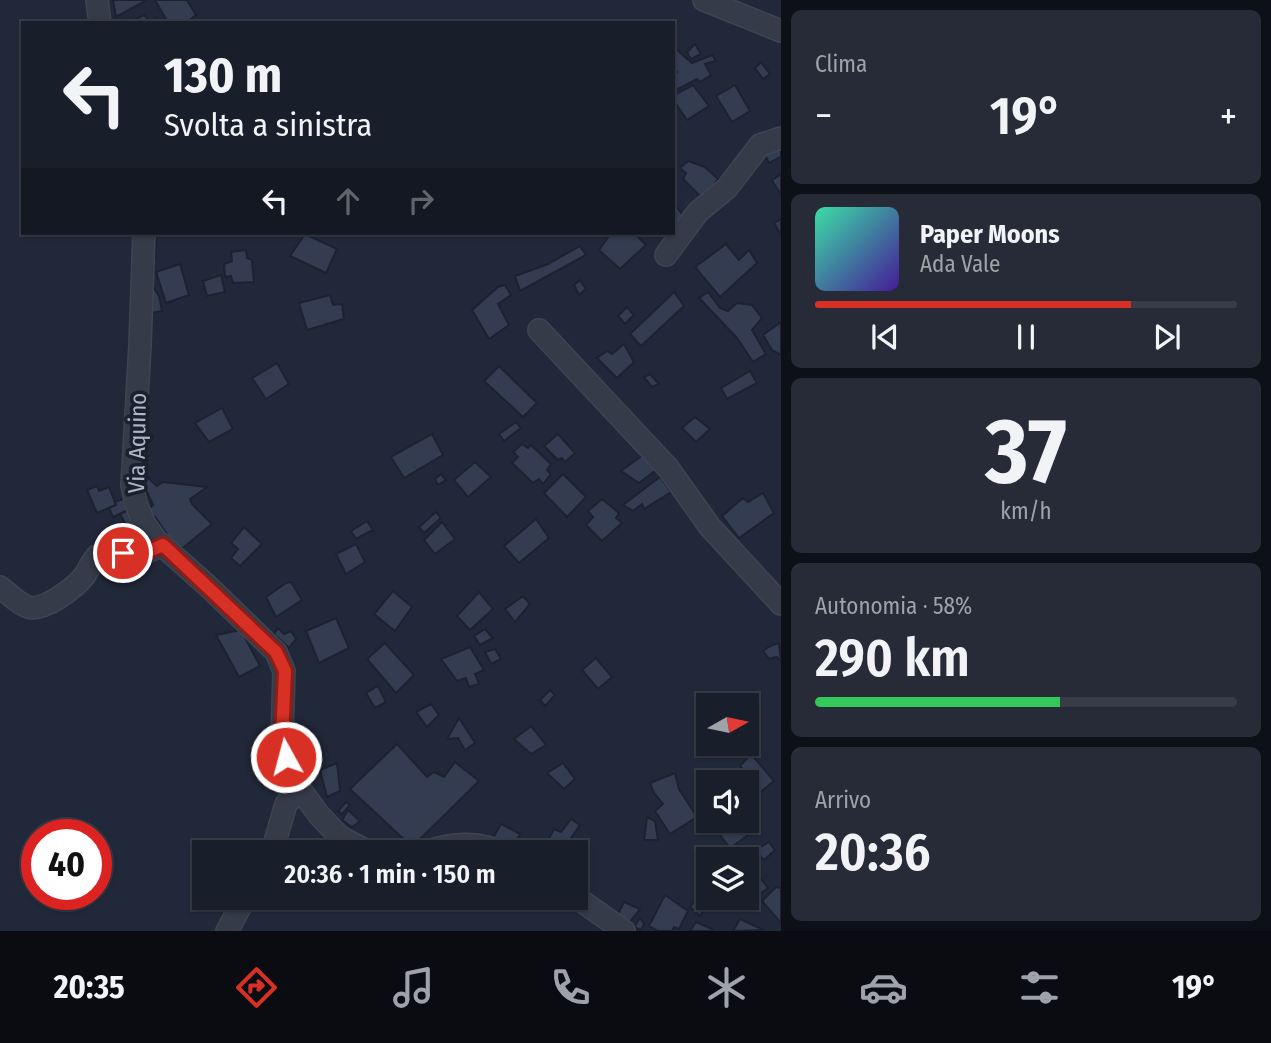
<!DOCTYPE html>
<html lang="it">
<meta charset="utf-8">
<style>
body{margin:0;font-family:"Fira Sans Condensed",sans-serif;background:#262b37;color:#f1f3f6;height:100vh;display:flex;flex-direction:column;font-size:26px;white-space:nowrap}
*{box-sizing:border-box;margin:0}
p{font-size:23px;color:#9fa2a9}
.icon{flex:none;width:38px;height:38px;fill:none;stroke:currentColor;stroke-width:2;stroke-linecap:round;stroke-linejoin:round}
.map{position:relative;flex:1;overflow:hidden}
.panel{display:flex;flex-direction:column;gap:10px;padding:10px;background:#0e1018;width:490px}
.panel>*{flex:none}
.top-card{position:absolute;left:21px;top:21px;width:654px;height:214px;border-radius:0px;box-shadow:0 2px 5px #0004,0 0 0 2px #373c47;background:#191e2b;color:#f1f3f6;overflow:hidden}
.needle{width:46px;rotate:81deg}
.fabs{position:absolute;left:696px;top:693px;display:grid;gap:14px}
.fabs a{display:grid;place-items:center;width:63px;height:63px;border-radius:0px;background:#191e2b;box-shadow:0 2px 5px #0004,0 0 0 2px #373c47;font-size:35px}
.speed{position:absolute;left:21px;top:819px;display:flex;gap:14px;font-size:35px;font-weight:700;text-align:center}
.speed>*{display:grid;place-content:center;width:91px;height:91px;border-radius:50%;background:#191e2b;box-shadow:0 2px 5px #0004,0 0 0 2px #373c47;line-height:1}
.speed .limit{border:10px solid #d22;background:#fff;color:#111}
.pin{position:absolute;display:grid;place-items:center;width:60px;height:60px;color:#fff;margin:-30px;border:4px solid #fff;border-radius:50%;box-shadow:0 2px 7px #0007}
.me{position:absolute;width:77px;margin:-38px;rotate:353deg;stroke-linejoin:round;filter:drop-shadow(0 0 5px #0008)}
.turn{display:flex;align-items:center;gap:24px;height:147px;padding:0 28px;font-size:32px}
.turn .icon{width:91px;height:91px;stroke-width:2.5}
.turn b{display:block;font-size:49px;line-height:60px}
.lanes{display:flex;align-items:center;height:66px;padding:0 28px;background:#0003;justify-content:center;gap:35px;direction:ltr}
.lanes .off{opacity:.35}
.big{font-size:52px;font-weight:600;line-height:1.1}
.panel .card{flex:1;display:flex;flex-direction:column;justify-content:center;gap:10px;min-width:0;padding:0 24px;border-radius:10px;background:#262b37}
.panel .dial{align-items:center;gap:0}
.dial b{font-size:91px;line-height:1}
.song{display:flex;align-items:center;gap:21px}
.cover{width:84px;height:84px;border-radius:10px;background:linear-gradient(135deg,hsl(160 70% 55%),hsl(260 70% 35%))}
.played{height:7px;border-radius:4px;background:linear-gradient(90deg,#d93025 75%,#373c47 75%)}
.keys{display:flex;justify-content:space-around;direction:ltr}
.heat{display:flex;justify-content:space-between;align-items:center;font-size:38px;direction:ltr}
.charge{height:10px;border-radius:5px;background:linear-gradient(90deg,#34c759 58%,#373c47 0)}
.trip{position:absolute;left:192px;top:840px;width:396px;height:70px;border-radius:0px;background:#191e2b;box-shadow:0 2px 5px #0004,0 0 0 2px #373c47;font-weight:600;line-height:70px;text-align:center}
.tabs{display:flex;height:112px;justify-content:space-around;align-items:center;background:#0a0c11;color:#9fa2a9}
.tabs .icon{width:49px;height:49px}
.tabs .active{color:#d93025}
.tabs b{font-size:32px;color:#f1f3f6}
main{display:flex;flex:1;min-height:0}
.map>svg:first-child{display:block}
.building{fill:#333c50;stroke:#1c2230;stroke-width:2}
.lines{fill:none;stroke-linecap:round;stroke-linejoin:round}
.minor-casing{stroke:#3e4452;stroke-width:24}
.minor{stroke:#353b49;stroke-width:21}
.route-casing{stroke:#8d1f18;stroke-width:18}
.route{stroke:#d93025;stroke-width:12}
.labels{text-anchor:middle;stroke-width:7;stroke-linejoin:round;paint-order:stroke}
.street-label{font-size:23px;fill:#afb5c5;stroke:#1a202e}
</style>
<main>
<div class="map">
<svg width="781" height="931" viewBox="0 0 781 931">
<rect width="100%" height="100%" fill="#212839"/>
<g class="building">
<path d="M113 0H147L116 17Z"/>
<path d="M155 0H187L196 15 186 23H168Z"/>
<path d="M144 15 150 22 156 18 158 23H128Z"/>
<path d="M695 44 701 54 691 59 687 52Z"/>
<path d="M676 49 692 63 712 55 716 61 705 64 711 75 700 82 697 79 674 91V75L677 72 674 69V51Z"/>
<path d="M761 62 770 74 763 79 755 68Z"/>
<path d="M693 85 709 106 687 120 674 101V95Z"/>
<path d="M735 85 750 111 732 122 716 96Z"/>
<path d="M781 148V157L769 163 765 155Z"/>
<path d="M688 161 705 167 718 179 703 199 683 179 686 173 680 168Z"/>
<path d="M781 174V195L772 180Z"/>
<path d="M674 203 684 217 674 224Z"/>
<path d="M781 219V235L774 223Z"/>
<rect x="149" y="233" width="7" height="25"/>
<path d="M611 233H634L646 245 620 269 599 250Z"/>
<path d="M305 234 337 249 326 273 290 256Z"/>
<path d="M726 244 739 260 749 250 757 263 720 297 695 267Z"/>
<path d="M580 246 586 255 520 291 515 276 548 264Z"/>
<path d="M246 250 247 258 252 260 254 282 233 283 231 276 225 277 224 264 232 261 231 252Z"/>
<path d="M180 264 189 295 166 303 156 272Z"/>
<path d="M221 275 225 292 207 296 203 281Z"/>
<path d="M580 280 586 289 579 295 574 285Z"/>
<path d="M505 285 511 295 498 304 509 325 489 339 472 310 498 287Z"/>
<path d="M153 286 159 296 162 311 152 313 148 288Z"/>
<path d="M674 292 684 306 641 346 630 334Z"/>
<path d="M708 292 720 308 728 311 737 303 752 305 762 318 752 330 766 354 753 362 737 338 699 298Z"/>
<path d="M330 295 333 305 342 304 344 319 307 330 299 303Z"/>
<path d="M627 307 634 315 625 324 618 316Z"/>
<path d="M781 322V355L772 350 763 335Z"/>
<path d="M624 344 634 362 617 378 597 358 607 351 612 354Z"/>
<path d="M277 363 289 384 266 399 252 378Z"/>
<path d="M499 366 537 403 523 417 484 381Z"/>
<path d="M750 371 757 383 727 399 721 388Z"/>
<path d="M650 374 659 384 652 387 644 377Z"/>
<path d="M222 408 233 429 209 442 195 423Z"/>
<path d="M695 417 710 429 696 442 682 428Z"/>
<path d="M516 422 521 428 504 441 499 434Z"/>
<path d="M432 434 443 455 404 478 391 457Z"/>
<path d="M558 434 575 453 565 462 562 458 558 460 544 446Z"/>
<path d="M522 444 528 448 531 445 551 464 547 470 551 474 543 484 539 479 533 483 512 463 518 457 513 452Z"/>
<path d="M643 455 656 470 639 483 621 471Z"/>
<path d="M475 462 491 477 468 497 454 480Z"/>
<path d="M441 474 446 480 438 485 435 479Z"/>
<path d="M563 474 586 497 567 517 544 493Z"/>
<path d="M147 477 157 486 163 482 207 487 190 499 192 504 212 524 179 551 155 517 151 518 146 510 153 505 142 481Z"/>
<path d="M660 477 671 492 644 509 642 504 633 511 623 505Z"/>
<path d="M97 486 99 491 109 487 116 505 97 513 87 490Z"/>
<path d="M763 493 774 513 739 538 722 516 743 498 748 502Z"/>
<path d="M126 498 131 509 113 517 109 508 116 505 115 502Z"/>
<path d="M602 499 619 513 616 518 622 523 602 541 586 525 593 517 588 511Z"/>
<path d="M131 509 139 531 126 525 120 514Z"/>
<path d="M436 512 441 518 424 533 419 527Z"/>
<path d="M536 519 549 538 519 563 504 546Z"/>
<path d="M367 521 373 530 356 539 351 531Z"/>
<path d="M442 522 455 539 435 554 424 540Z"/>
<path d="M126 525 139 531 144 534 125 544Z"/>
<path d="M244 527 262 544 240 566 231 558 238 549 231 543Z"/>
<path d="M106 529 121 531V536L127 537 125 544 144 534 147 549 93 552Z"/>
<path d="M356 544 365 562 346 574 336 554Z"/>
<path d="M291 582 302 600 276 617 266 597 286 583Z"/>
<path d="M393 591 412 607 395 631 374 614Z"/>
<path d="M479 592 493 609 470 630 457 616Z"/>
<path d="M523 596 530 604 515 622 505 609Z"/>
<path d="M336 618 349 648 319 663 306 631Z"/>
<path d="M278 628 284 634 291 631 296 639 289 648 274 634Z"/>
<path d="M485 629 493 638 480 645 474 636Z"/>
<path d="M241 630 260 666 239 677 216 635Z"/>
<path d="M385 643 414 675 396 693 367 659Z"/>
<path d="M779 643 781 662 777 657 769 659 763 651 770 646Z"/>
<path d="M470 647 484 670 475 674 479 684 469 687 466 678 457 681 441 659Z"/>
<path d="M495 649 501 659 491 664 485 652Z"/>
<path d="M596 658 612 677 598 689 582 670Z"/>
<path d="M378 686 386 702 375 708 366 693Z"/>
<path d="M550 690 555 695 545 706 540 700Z"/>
<path d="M431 704 439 715 427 727 416 712Z"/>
<path d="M459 718 475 743 465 750 458 738 447 739Z"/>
<path d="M531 726 546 745 531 754 514 739Z"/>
<path d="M397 744 427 777 434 772 444 777 455 762 479 781 412 847 350 789Z"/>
<path d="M751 754 774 781 758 794 745 782 750 777 740 766Z"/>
<path d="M337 763 340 791 327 797 320 770Z"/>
<path d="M563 763 575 779 564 789 547 773Z"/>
<path d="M675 773 679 789 697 817 670 834 655 811 663 804 654 793 650 783Z"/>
<path d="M346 802 350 805 342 814 338 811Z"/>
<path d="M348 810 360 821 352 827 342 820Z"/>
<path d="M647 817 655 821 658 840H644Z"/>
<path d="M571 819 580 825 571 838 573 841 562 852H547L543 850 554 829 561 832Z"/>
<path d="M730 821H743L751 833 730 848 717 831Z"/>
<path d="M501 824 520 834 512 850 492 840Z"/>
<path d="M769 842 775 850 764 860 755 850Z"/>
<path d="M747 860 768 888 761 893 747 875Z"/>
<path d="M776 887 781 888V923L762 901Z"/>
<path d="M665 895 688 911 679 929 674 927 672 931H658L649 926Z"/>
<path d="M695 900 705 908 700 916 690 907Z"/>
<path d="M624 902 640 909 629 923 617 916Z"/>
<path d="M640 918 644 924 641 930 634 927Z"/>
<path d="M740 919 764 930 733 931Z"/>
<path d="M696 922 714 930V931H690Z"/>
</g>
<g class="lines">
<defs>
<g id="minor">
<path d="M97 0 100 23"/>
<path d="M704 0 781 31"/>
<path d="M144 233 140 345 132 485 136 504 144 523 156 540 210 588 276 652 284 671 282 738 292 773 300 789 319 815 340 837 369 852"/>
<path d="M666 255 698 212 727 188 760 145 781 138"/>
<path d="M539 330 668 468 710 527 781 604"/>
<path d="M0 587C8 593 18 604 28 607 44 612 76 587 85 575 89 568 92 562 97 556L149 551 163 545"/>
<path d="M272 852 286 804 300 789"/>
<path d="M425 852C448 844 477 840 500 852"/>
<path d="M576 897 624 931"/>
<path d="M227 931 245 898"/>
</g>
</defs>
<use href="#minor" class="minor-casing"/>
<use href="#minor" class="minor"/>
</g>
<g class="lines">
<defs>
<path id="route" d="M123 553 149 551 163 545 276 652 285 671 282 738 286 757"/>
</defs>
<use href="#route" class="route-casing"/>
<use href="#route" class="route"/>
</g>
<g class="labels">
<g class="street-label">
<text transform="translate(137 443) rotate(-89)" y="8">Via Aquino</text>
</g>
</g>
</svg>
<div class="fabs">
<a><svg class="needle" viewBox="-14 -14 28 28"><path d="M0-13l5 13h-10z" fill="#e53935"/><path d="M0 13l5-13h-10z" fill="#9fa2a9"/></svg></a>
<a><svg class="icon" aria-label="sound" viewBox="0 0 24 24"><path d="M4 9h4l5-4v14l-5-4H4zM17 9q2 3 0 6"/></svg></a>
<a><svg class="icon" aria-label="layers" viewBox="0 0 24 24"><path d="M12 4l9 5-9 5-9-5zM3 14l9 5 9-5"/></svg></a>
</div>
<div class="speed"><div class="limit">40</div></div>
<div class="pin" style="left:123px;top:553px;background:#d93025"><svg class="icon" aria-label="arrive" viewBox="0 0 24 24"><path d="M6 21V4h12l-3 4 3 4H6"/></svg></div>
<svg class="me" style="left:286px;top:757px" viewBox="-20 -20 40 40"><circle r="17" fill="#d93025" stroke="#fff" stroke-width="3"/><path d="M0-11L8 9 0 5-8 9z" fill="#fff"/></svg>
<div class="trip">20:36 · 1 min · 150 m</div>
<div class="top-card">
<div class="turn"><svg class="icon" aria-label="left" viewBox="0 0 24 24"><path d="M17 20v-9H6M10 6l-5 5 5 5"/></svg><div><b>130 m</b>Svolta a sinistra</div></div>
<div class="lanes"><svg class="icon" aria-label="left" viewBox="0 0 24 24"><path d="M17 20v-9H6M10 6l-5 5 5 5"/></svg><svg class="icon off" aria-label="ahead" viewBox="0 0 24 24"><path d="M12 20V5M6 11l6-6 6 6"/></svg><svg class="icon off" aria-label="right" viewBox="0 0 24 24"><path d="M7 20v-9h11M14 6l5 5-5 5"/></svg></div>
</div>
</div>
<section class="panel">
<div class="card"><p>Clima</p>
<div class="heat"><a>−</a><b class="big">19°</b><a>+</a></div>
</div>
<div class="card">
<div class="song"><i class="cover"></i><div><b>Paper Moons</b><p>Ada Vale</p></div></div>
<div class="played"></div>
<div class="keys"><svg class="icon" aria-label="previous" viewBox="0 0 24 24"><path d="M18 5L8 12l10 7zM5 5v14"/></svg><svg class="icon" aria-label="pause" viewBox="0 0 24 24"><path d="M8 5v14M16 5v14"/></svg><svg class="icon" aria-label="next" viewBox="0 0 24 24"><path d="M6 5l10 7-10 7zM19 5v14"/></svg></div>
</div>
<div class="card dial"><b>37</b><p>km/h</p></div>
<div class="card"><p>Autonomia · 58%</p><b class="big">290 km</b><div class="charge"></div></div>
<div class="card"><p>Arrivo</p><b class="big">20:36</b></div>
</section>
</main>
<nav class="tabs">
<b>20:35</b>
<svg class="icon active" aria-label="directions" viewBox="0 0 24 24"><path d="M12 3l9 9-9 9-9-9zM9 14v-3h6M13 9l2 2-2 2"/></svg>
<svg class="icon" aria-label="music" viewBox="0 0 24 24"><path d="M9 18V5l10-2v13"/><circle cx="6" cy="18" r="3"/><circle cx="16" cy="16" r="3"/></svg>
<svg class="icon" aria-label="phone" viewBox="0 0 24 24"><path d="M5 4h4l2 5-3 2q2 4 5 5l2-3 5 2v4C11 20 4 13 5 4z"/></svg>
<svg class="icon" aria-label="climate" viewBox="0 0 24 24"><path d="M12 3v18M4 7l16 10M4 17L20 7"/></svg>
<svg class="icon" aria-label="car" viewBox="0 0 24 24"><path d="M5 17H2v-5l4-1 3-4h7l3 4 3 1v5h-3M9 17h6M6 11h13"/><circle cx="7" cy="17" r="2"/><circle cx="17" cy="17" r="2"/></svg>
<svg class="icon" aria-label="filters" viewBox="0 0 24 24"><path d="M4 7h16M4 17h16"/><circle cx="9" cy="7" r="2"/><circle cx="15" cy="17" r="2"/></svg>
<b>19°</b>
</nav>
